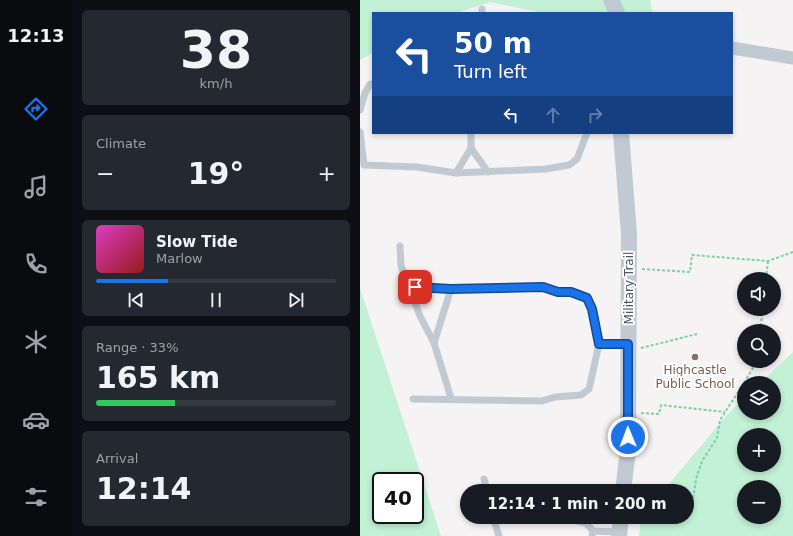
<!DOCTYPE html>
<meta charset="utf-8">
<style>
body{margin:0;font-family:"DejaVu Sans",sans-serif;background:#242831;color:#f1f3f6;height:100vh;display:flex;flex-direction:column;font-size:15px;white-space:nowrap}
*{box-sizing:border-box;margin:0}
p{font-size:13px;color:#9ea1a6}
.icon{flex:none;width:22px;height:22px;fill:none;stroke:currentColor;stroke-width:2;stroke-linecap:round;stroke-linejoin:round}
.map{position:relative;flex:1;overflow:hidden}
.sheet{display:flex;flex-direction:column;gap:10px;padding:10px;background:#0d0f14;width:288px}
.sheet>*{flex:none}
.top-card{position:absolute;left:12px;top:12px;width:361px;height:122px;border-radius:0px;box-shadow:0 2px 6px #0003;background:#1a4fa0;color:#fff;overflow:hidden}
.tools{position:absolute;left:377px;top:272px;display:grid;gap:8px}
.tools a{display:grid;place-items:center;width:44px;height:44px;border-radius:50%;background:#171b24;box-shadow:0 2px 6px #0003;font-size:20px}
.speed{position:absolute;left:12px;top:472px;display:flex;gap:8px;font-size:20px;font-weight:700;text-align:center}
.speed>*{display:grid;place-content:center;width:52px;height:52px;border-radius:50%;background:#171b24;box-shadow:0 2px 6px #0003;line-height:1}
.speed .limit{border:2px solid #111;border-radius:6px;background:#fff;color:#111}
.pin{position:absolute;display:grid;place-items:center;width:34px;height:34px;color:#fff;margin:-17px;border-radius:8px;box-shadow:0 2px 6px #0006}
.me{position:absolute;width:44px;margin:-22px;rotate:359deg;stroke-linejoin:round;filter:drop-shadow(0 0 3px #0008)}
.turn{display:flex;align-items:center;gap:14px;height:84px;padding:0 16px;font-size:18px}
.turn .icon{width:52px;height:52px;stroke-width:2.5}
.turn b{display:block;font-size:28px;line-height:34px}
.lanes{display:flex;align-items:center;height:38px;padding:0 16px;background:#0003;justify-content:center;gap:20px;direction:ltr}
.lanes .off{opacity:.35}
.big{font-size:30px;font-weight:800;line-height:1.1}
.sheet .widget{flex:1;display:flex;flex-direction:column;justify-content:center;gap:6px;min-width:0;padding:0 14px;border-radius:6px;background:#242831}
.sheet .dial{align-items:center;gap:0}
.dial b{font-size:52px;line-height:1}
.song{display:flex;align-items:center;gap:12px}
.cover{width:48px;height:48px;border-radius:6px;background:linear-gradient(135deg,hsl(310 70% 55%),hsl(0 70% 35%))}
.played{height:4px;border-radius:2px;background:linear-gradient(90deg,#1a73e8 30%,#363941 30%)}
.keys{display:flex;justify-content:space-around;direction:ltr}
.heat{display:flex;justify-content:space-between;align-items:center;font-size:22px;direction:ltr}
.charge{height:6px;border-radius:3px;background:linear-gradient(90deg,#34c759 33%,#363941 0)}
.trip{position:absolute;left:100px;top:484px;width:234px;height:40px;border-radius:20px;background:#171b24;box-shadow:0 2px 6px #0003;font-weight:800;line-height:40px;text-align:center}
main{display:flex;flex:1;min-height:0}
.dock{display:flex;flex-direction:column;width:72px;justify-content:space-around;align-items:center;background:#090b0e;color:#9ea1a6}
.dock .icon{width:28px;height:28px}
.dock .selected{color:#1a73e8}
.dock b{font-size:18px;color:#f1f3f6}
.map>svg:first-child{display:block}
.green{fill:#c3f1d5;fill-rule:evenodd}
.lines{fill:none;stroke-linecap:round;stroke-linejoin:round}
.path{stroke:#7ad0a6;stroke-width:2;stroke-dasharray:3 2;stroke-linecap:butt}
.service{stroke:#c1cad2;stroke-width:7}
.minor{stroke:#c1cad2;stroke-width:13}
.tertiary{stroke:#c1cad2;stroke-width:16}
.route-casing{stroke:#114b97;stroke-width:10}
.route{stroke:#1a73e8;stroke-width:7}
.education-dot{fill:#8d6e63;stroke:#fff;stroke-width:1.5}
.labels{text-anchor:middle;stroke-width:4;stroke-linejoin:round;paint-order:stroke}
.street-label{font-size:12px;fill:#4a5661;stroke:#fff}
.education-label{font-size:12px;fill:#785e54;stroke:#fff}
</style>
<main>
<nav class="dock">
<b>12:13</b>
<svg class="icon selected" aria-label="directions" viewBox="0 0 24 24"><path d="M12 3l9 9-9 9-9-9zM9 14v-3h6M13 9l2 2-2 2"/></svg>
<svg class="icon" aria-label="music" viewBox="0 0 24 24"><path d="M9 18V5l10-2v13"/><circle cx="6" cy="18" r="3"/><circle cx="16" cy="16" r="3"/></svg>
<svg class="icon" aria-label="phone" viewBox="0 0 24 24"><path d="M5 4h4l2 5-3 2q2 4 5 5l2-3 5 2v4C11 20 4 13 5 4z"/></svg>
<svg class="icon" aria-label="climate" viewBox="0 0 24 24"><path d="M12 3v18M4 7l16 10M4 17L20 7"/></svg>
<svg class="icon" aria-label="car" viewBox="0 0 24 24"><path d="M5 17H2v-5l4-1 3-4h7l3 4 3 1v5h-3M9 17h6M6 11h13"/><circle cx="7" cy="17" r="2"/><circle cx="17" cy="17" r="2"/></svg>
<svg class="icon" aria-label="filters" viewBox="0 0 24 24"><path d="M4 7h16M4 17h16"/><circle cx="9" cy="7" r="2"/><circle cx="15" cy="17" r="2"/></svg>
</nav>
<section class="sheet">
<div class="widget dial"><b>38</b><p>km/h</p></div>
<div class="widget"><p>Climate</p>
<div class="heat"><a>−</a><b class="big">19°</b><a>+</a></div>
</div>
<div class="widget">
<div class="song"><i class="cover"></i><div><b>Slow Tide</b><p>Marlow</p></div></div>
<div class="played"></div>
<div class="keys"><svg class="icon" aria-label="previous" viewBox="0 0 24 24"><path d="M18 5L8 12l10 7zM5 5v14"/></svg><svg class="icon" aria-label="pause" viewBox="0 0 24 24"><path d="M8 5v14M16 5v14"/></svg><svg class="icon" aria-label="next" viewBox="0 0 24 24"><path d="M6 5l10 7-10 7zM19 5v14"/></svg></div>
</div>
<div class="widget"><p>Range · 33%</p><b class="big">165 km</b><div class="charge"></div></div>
<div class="widget"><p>Arrival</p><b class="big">12:14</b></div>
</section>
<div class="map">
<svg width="433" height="536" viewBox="0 0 433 536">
<rect width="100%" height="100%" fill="#f5f3f3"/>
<g class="green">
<path d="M0 0H290L293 13H183L130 2 96 13H13V53L0 60Z"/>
<path d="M0 288 81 536H0ZM21 481H55V515H21Z"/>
<path d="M433 352V536H279L281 517H327V491H303L365 417 384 398V413H414V383H400ZM384 435H414V465H384ZM384 487H414V517H384Z"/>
</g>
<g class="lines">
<g class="path">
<path d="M282 269 330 272 332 255 408 261 433 252"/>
<path d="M406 279 408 261"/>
<path d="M400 331 403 309"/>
<path d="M281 348 337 334"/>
<path d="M384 383 397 361"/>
<path d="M281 413 299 414 301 405 365 412"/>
<path d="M327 496 333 497"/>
<path d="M327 514H331L336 479 342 461 357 438 360 420 384 383"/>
</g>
<g class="service">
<path d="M122 9V13"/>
<path d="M0 110 5 93 10 84H13"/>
<path d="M0 132 4 165 57 167 96 173 186 169 209 165 217 159 227 133"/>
<path d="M111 148 128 172"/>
<path d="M96 173 111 148V133"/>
<path d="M40 246 41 266 60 316 74 343 91 398"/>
<path d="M50 287 91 289 183 287 198 292H211L227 298 232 309 239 344 229 389 221 395 195 397 182 401 53 399"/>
<path d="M74 343 91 289"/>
<path d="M239 344H268"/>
<path d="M124 479 127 491"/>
<path d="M202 517 226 523 233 531 232 536"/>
<path d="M233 531 259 532"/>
<path d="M139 536 134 520 142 517"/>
</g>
<path class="minor" d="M372 48 433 58"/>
<g class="tertiary">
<path d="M251 0 257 13"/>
<path d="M261 133 269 234 268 450 263 491"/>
<path d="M259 536 261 517"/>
</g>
</g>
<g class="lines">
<defs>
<path id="route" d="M55 287 91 289 183 287 198 292H211L227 298 232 309 239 344H268V437"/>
</defs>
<use href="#route" class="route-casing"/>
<use href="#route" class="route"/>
</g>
<circle class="education-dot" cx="335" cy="357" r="4"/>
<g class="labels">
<g class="street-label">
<text transform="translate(269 288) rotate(-90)" y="4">Military Trail</text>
</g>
<g class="education-label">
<text x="335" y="374">Highcastle<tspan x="335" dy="14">Public School</tspan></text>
</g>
</g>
</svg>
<div class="tools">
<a><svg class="icon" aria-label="sound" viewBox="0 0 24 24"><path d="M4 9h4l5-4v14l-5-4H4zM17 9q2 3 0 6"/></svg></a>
<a><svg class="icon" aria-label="search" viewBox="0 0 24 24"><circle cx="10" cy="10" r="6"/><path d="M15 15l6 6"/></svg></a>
<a><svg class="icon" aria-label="layers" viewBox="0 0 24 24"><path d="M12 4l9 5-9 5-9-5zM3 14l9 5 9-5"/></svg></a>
<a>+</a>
<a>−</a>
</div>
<div class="speed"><div class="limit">40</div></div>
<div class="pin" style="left:55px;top:287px;background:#d93025"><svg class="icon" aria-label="arrive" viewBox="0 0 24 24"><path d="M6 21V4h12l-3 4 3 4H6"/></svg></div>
<svg class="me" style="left:268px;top:437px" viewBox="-20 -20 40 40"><circle r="17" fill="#1a73e8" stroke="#fff" stroke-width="3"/><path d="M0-11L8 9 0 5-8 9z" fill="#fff"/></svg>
<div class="trip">12:14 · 1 min · 200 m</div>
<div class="top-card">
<div class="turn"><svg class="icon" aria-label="left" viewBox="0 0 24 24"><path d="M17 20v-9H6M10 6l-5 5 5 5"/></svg><div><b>50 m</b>Turn left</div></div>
<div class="lanes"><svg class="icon" aria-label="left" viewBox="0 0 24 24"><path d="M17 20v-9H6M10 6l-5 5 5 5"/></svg><svg class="icon off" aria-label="ahead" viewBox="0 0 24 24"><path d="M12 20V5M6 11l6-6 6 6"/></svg><svg class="icon off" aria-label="right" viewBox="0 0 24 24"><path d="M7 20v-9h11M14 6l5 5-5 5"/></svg></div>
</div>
</div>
</main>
